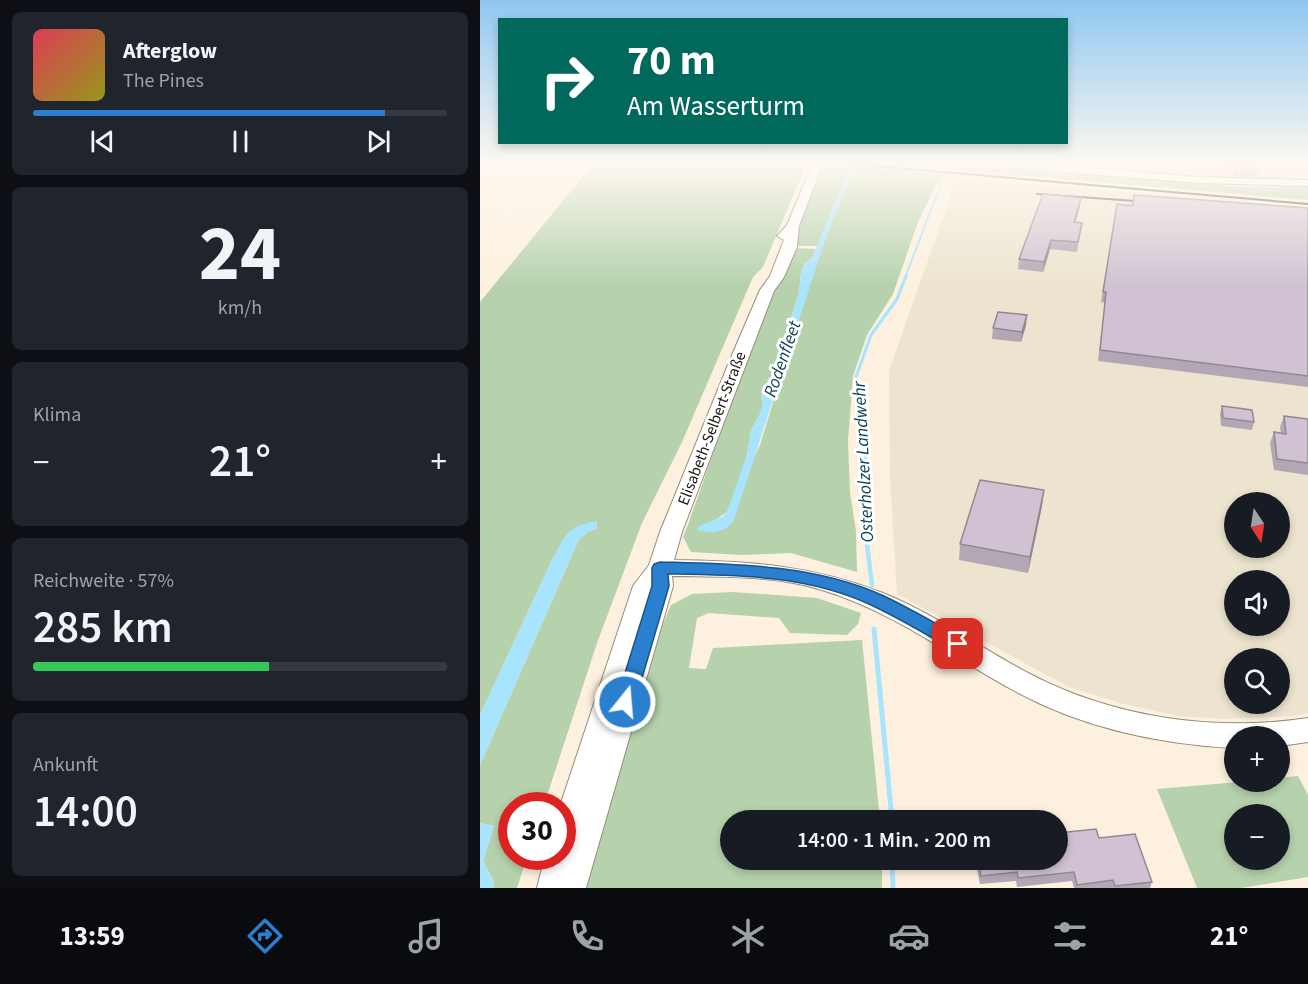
<!DOCTYPE html>
<html lang="de">
<meta charset="utf-8">
<style>
body{margin:0;font-family:"Source Sans 3",sans-serif;background:#20242c;color:#f1f3f6;height:100vh;display:flex;flex-direction:column;font-size:22px;white-space:nowrap}
*{box-sizing:border-box;margin:0}
p{font-size:20px;color:#9ea1a6}
.icon{flex:none;width:33px;height:33px;fill:none;stroke:currentColor;stroke-width:2;stroke-linecap:round;stroke-linejoin:round}
.map{position:relative;flex:1;overflow:hidden}
.sheet{display:flex;flex-direction:column;gap:12px;padding:12px;background:#0d0f14;width:480px}
.sheet>*{flex:none}
.banner{position:absolute;left:18px;top:18px;width:570px;height:126px;border-radius:0px;box-shadow:0 3px 9px #0003;background:#00695c;color:#fff;overflow:hidden}
.needle{width:39px;rotate:168deg}
.buttons{position:absolute;left:744px;top:492px;display:grid;gap:12px}
.buttons a{display:grid;place-items:center;width:66px;height:66px;border-radius:50%;background:#171b24;box-shadow:0 3px 9px #0003;font-size:30px}
.speed{position:absolute;left:18px;top:792px;display:flex;gap:12px;font-size:30px;font-weight:700;text-align:center}
.speed>*{display:grid;place-content:center;width:78px;height:78px;border-radius:50%;background:#171b24;box-shadow:0 3px 9px #0003;line-height:1}
.speed .limit{border:9px solid #d22;background:#fff;color:#111}
.pin{position:absolute;display:grid;place-items:center;width:51px;height:51px;color:#fff;margin:-26px;border-radius:12px;box-shadow:0 3px 9px #0006}
.me{position:absolute;width:66px;margin:-33px;rotate:17deg;stroke-linejoin:round;filter:drop-shadow(0 0 4px #0008)}
.turn{display:flex;align-items:center;gap:21px;height:126px;padding:0 30px;font-size:27px}
.turn .icon{width:78px;height:78px;stroke-width:2.5}
.turn b{display:block;font-size:42px;line-height:51px}
.big{font-size:45px;font-weight:600;line-height:1.1}
.sheet .tile{flex:1;display:flex;flex-direction:column;justify-content:center;gap:9px;min-width:0;padding:0 21px;border-radius:9px;background:#20242c}
.sheet .dial{align-items:center;gap:0}
.dial b{font-size:78px;line-height:1}
.song{display:flex;align-items:center;gap:18px}
.cover{width:72px;height:72px;border-radius:9px;background:linear-gradient(135deg,hsl(350 70% 55%),hsl(60 70% 35%))}
.played{height:6px;border-radius:3px;background:linear-gradient(90deg,#2a80ce 85%,#363941 85%)}
.keys{display:flex;justify-content:space-around;direction:ltr}
.heat{display:flex;justify-content:space-between;align-items:center;font-size:33px;direction:ltr}
.charge{height:9px;border-radius:4px;background:linear-gradient(90deg,#34c759 57%,#363941 0)}
.trip{position:absolute;left:240px;top:810px;width:348px;height:60px;border-radius:30px;background:#171b24;box-shadow:0 3px 9px #0003;font-weight:600;line-height:60px;text-align:center}
.tabs{display:flex;height:96px;justify-content:space-around;align-items:center;background:#090b0e;color:#9ea1a6}
.tabs .icon{width:42px;height:42px}
.tabs .on{color:#2a80ce}
.tabs b{font-size:27px;color:#f1f3f6}
main{display:flex;flex:1;min-height:0}
.map>svg:first-child{display:block}
.commercial{fill:#ece4ce;fill-rule:evenodd}
.green{fill:#b5d2ac;fill-rule:evenodd}
.water{fill:#a9e4ff}
.lines{fill:none;stroke-linecap:round;stroke-linejoin:round}
.stream-far3{stroke:#a9e4ff;stroke-width:2}
.stream-far2{stroke:#a9e4ff;stroke-width:3}
.stream-far1{stroke:#a9e4ff;stroke-width:4.5}
.stream{stroke:#a9e4ff;stroke-width:5}
.minor-casing{stroke:#978c7b;stroke-width:2}
.minor{fill:#fff;fill-rule:evenodd}
.rail{stroke:#3d372f;stroke-width:2}
.wall{fill:#b3a7b5}
.shaded-wall{fill:#928893}
.building{fill:#d0c2d2;stroke:#928893;stroke-width:1.5}
.route{fill:#2a80ce;stroke:#1b5386;stroke-width:1.5}
.labels{text-anchor:middle;stroke-width:6;stroke-linejoin:round;paint-order:stroke}
.street-label{font-size:16px;fill:#1e1913;stroke:#fff}
.water-label{font-size:18px;font-style:italic;fill:#104255;stroke:#fff}
</style>
<main>
<section class="sheet">
<div class="tile">
<div class="song"><i class="cover"></i><div><b>Afterglow</b><p>The Pines</p></div></div>
<div class="played"></div>
<div class="keys"><svg class="icon" aria-label="previous" viewBox="0 0 24 24"><path d="M18 5L8 12l10 7zM5 5v14"/></svg><svg class="icon" aria-label="pause" viewBox="0 0 24 24"><path d="M8 5v14M16 5v14"/></svg><svg class="icon" aria-label="next" viewBox="0 0 24 24"><path d="M6 5l10 7-10 7zM19 5v14"/></svg></div>
</div>
<div class="tile dial"><b>24</b><p>km/h</p></div>
<div class="tile"><p>Klima</p>
<div class="heat"><a>−</a><b class="big">21°</b><a>+</a></div>
</div>
<div class="tile"><p>Reichweite · 57%</p><b class="big">285 km</b><div class="charge"></div></div>
<div class="tile"><p>Ankunft</p><b class="big">14:00</b></div>
</section>
<div class="map">
<svg width="828" height="888" viewBox="0 0 828 888">
<rect width="100%" height="100%" fill="#fdf0de"/>
<g class="commercial">
<path d="M553 163H828V179L717 177Z"/>
<path d="M481 178 828 207V713L816 716 744 719 698 716 640 703 589 687 417 594 410 476 409 371 475 183ZM754 502H800V548H754ZM754 580H800V626H754ZM754 658H800V704H754Z"/>
</g>
<g class="green">
<path d="M114 163H327L283 267 273 277 202 442 162 523 117 643 64 805 32 806V856L47 857 37 888H13L14 882 3 861 14 826 0 823V765L99 539 109 531 117 529V521L73 558 0 715V302Z"/>
<path d="M345 163 480 175H464L459 178 438 222 413 294 387 335 373 376 368 441 370 493 376 531 377 572 311 553 261 555 211 552 203 537 209 522 256 388 312 248 336 249 332 258 325 263 321 273 319 293 292 376 288 379 281 398 283 403 280 414 271 430 267 455 255 494 247 512 232 522 239 531 280 445 325 298 369 169 337 246H313L319 226Z"/>
<path d="M394 163H497L500 165 763 187H828V200Z"/>
<path d="M252 592 337 598 381 613 378 624 367 635 310 633 299 618 229 613 217 618 209 668 226 669 233 648 382 640 400 820H250V860H402V888H106L166 665 191 605 212 594Z"/>
<path d="M818 776 828 795V877L761 888H717L677 789 759 782H800V778ZM754 814H800V860H754Z"/>
</g>
<g class="water">
<path d="M369 169H374L343 246 254 520C246 533 231 534 217 530L219 526 242 517 247 512 267 455 271 430 280 414 283 403 281 398 288 379 292 376 319 293 321 273 325 263 332 258Z"/>
<path d="M117 521V529L109 531 99 539 0 765V715L73 558C86 534 88 526 117 521Z"/>
<path d="M0 823 14 826 3 861 14 883 13 888H0Z"/>
</g>
<g class="lines">
<g class="stream-far3">
<path d="M468 169 472 163"/>
<path d="M425 278 463 178"/>
</g>
<path class="stream-far2" d="M383 428 376 377 391 335 417 299 426 276"/>
<path class="stream-far1" d="M383 427 385 445 384 520 392 585"/>
<g class="stream">
<path d="M394 629 412 820"/>
<path d="M412 860 413 888"/>
</g>
<defs>
<g id="minor">
<path d="M333 163H343L319 226 317 247 304 277 294 291 202 532 194 560C269 561 332 565 403 593 455 614 500 648 550 674 634 718 735 732 828 718V742L800 746V736H754V748C678 744 599 727 531 689 467 654 414 612 342 590 293 575 242 577 192 576L193 586 106 888H57L65 856H82V806H80L153 586 169 565 180 532 252 355 280 290 290 276 304 240 297 236 307 225Z"/>
<path d="M508 163H547L719 177 828 180V186L719 183 513 166Z"/>
</g>
</defs>
<use href="#minor" class="minor-casing"/>
<use href="#minor" class="minor"/>
<g class="rail">
<path d="M360 163 828 204"/>
<path d="M557 194 670 202"/>
</g>
</g>
<g class="wall">
<path d="M684 163H778L780 168 778 176H753V168Z"/>
<path d="M637 204 828 208V387L618 361 625 303 621 302Z"/>
<path d="M600 206 595 222 602 223 597 252 570 249 563 272 538 269 539 259Z"/>
<path d="M546 325 541 342 512 339 513 328Z"/>
<path d="M742 406 774 422 772 430 741 426 740 414Z"/>
<path d="M804 416 828 419V475L794 470 790 443 794 432 801 433 800 427Z"/>
<path d="M564 490 562 506 548 573 479 560 480 544Z"/>
<path d="M619 838 672 882 670 888H594L592 881 537 887 536 881 500 884 495 860H578Z"/>
</g>
<g class="shaded-wall">
<path d="M601 198 600 206 593 231 594 222Z"/>
<path d="M571 240 570 249 563 272 564 262Z"/>
<path d="M547 315 546 325 541 342 542 332Z"/>
<path d="M564 490 562 506 548 573 550 557Z"/>
</g>
<g class="building">
<path d="M755 163H778L780 168 755 167Z"/>
<path d="M563 194 601 198 594 222 602 223 598 242 571 240 564 262 539 259Z"/>
<path d="M654 195 828 208V376L620 350 626 292H623L637 204 653 206Z"/>
<path d="M518 312 547 315 542 332 513 328Z"/>
<path d="M742 406 772 410 774 422 743 418Z"/>
<path d="M804 416 828 419V463L797 459 794 432 806 434Z"/>
<path d="M500 480 564 490 550 557 480 544Z"/>
<path d="M616 829 619 838 655 834 672 882 635 886 633 880 597 885 594 872 538 878 537 872 501 876 498 860H578V833Z"/>
</g>
<linearGradient id="sky" x2="0" y2="1"><stop stop-color="#8fc7f1"/><stop offset="0.57" stop-color="#fef8f0"/><stop offset="1" stop-color="#fef8f0" stop-opacity="0"/></linearGradient>
<rect width="828" height="287" fill="url(#sky)"/>
<path class="route" d="M180 562C255 564 333 564 404 596 431 609 458 625 485 639L487 644 485 649 478 651 472 649C445 634 419 618 391 605 327 575 257 575 188 574L189 586 155 702 152 707 145 710 138 707 136 702 172 586V568L174 564Z"/>
<g class="labels">
<g class="street-label">
<text transform="translate(231 428) rotate(-69)" y="6">Elisabeth-Selbert-Straße</text>
</g>
<g class="water-label">
<text transform="translate(302 359) rotate(-71)" y="6">Rodenfleet</text>
<text transform="translate(383 462) rotate(-93)" y="6">Osterholzer Landwehr</text>
</g>
</g>
</svg>
<div class="buttons">
<a><svg class="needle" viewBox="-14 -14 28 28"><path d="M0-13l5 13h-10z" fill="#e53935"/><path d="M0 13l5-13h-10z" fill="#9ea1a6"/></svg></a>
<a><svg class="icon" aria-label="sound" viewBox="0 0 24 24"><path d="M4 9h4l5-4v14l-5-4H4zM17 9q2 3 0 6"/></svg></a>
<a><svg class="icon" aria-label="search" viewBox="0 0 24 24"><circle cx="10" cy="10" r="6"/><path d="M15 15l6 6"/></svg></a>
<a>+</a>
<a>−</a>
</div>
<div class="speed"><div class="limit">30</div></div>
<div class="pin" style="left:478px;top:644px;background:#d93025"><svg class="icon" aria-label="arrive" viewBox="0 0 24 24"><path d="M6 21V4h12l-3 4 3 4H6"/></svg></div>
<svg class="me" style="left:145px;top:702px" viewBox="-20 -20 40 40"><circle r="17" fill="#2a80ce" stroke="#fff" stroke-width="3"/><path d="M0-11L8 9 0 5-8 9z" fill="#fff"/></svg>
<div class="trip">14:00 · 1 Min. · 200 m</div>
<div class="banner">
<div class="turn"><svg class="icon" aria-label="right" viewBox="0 0 24 24"><path d="M7 20v-9h11M14 6l5 5-5 5"/></svg><div><b>70 m</b>Am Wasserturm</div></div>
</div>
</div>
</main>
<nav class="tabs">
<b>13:59</b>
<svg class="icon on" aria-label="directions" viewBox="0 0 24 24"><path d="M12 3l9 9-9 9-9-9zM9 14v-3h6M13 9l2 2-2 2"/></svg>
<svg class="icon" aria-label="music" viewBox="0 0 24 24"><path d="M9 18V5l10-2v13"/><circle cx="6" cy="18" r="3"/><circle cx="16" cy="16" r="3"/></svg>
<svg class="icon" aria-label="phone" viewBox="0 0 24 24"><path d="M5 4h4l2 5-3 2q2 4 5 5l2-3 5 2v4C11 20 4 13 5 4z"/></svg>
<svg class="icon" aria-label="climate" viewBox="0 0 24 24"><path d="M12 3v18M4 7l16 10M4 17L20 7"/></svg>
<svg class="icon" aria-label="car" viewBox="0 0 24 24"><path d="M5 17H2v-5l4-1 3-4h7l3 4 3 1v5h-3M9 17h6M6 11h13"/><circle cx="7" cy="17" r="2"/><circle cx="17" cy="17" r="2"/></svg>
<svg class="icon" aria-label="filters" viewBox="0 0 24 24"><path d="M4 7h16M4 17h16"/><circle cx="9" cy="7" r="2"/><circle cx="15" cy="17" r="2"/></svg>
<b>21°</b>
</nav>
